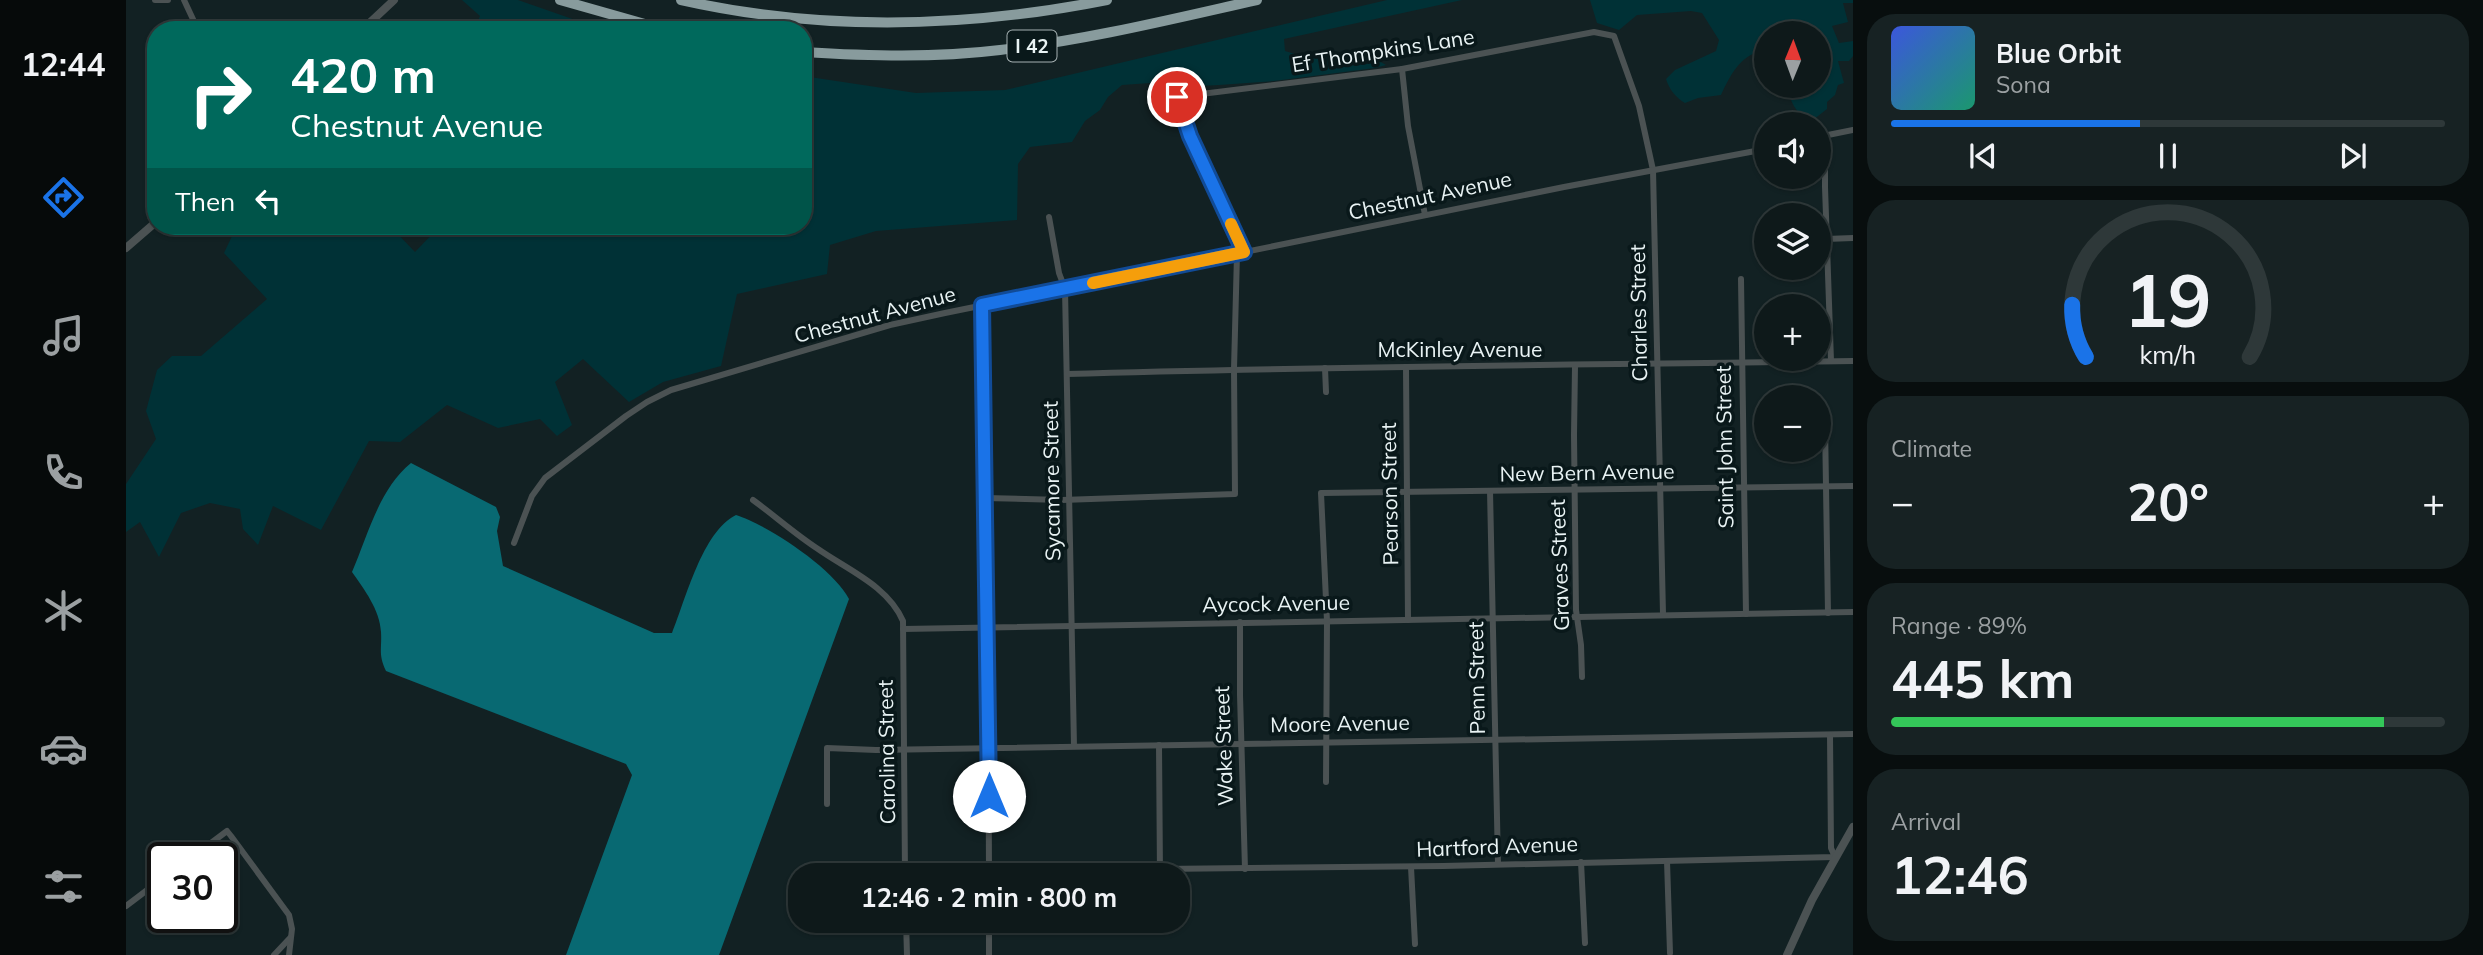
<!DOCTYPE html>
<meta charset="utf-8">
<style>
body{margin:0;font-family:Mulish,sans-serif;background:#172223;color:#f1f3f6;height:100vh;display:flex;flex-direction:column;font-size:26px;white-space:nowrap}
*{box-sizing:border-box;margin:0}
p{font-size:23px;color:#9ba0a2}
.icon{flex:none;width:38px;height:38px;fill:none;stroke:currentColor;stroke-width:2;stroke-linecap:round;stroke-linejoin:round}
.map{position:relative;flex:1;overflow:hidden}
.drawer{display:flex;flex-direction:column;gap:14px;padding:14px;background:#080e0e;width:630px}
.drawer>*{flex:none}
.hud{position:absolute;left:21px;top:21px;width:665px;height:214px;border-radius:28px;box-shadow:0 2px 5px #0004,0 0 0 2px #2e3839;background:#00695c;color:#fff;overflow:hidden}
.needle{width:46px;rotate:1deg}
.fabs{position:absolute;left:1628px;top:21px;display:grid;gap:14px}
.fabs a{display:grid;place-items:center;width:77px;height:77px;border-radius:50%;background:#0e191a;box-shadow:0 2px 5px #0004,0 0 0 2px #2e3839;font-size:35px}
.speed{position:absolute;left:21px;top:842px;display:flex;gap:14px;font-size:35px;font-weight:700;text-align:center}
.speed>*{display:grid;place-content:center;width:91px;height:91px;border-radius:50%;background:#0e191a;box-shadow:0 2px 5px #0004,0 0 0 2px #2e3839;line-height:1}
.speed .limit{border:4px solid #111;border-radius:10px;background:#fff;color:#111}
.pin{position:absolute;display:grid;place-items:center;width:60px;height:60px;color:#fff;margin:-30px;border:4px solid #fff;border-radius:50%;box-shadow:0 2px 7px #0007}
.me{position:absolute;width:77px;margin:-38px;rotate:0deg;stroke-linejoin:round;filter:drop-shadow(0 0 5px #0008)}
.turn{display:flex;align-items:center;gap:24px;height:147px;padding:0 28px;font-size:32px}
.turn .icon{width:91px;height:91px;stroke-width:2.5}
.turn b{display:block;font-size:49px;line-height:60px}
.then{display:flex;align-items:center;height:66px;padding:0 28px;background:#0003;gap:14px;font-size:26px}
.big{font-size:52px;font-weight:700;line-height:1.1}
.drawer .card{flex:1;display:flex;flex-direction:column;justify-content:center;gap:10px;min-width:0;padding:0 24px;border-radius:28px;background:#172223}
.drawer .dial{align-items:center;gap:0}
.dial svg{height:182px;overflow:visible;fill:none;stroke:#2e3839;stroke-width:7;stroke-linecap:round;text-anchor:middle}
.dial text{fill:#f1f3f6;stroke:none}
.song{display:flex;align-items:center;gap:21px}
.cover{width:84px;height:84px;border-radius:10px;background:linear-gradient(135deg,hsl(230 70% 55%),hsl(160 70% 35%))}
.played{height:7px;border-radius:4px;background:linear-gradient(90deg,#1a73e8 45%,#2e3839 45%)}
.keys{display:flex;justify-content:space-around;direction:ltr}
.heat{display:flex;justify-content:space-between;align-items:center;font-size:38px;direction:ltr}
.charge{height:10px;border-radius:5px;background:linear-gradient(90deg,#34c759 89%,#2e3839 0)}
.trip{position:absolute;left:662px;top:863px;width:402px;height:70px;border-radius:28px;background:#0e191a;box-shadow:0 2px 5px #0004,0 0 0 2px #2e3839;font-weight:700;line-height:70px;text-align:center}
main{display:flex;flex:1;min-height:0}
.tab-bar{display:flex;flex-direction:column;width:126px;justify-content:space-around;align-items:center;background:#060a0a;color:#9ba0a2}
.tab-bar .icon{width:49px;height:49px}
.tab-bar .current{color:#1a73e8}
.tab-bar b{font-size:32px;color:#f1f3f6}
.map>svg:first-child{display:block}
.green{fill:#003136}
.water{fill:#086972}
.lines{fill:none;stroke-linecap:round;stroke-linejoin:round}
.minor{stroke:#4b5253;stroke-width:6}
.tertiary{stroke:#4b5253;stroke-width:8}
.motorway{stroke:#889b9d;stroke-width:10}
.route-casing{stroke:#114b97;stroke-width:18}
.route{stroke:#1a73e8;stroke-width:12}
.slow{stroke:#f59e0b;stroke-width:12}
.labels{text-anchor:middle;stroke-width:7;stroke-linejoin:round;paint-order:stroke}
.shield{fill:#09181a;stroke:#a6b1b3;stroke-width:2}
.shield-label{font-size:19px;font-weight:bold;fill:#e9f3f4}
.street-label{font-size:21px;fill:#e9f3f4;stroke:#09181a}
</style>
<main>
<nav class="tab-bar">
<b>12:44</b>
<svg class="icon current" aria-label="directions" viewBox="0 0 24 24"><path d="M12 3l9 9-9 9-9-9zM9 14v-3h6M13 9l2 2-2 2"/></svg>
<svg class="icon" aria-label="music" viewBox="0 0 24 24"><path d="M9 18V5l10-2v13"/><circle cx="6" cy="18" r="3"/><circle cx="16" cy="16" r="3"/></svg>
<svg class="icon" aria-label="phone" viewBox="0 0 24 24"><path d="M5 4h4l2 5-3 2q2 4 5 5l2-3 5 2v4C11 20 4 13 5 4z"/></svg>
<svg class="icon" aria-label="climate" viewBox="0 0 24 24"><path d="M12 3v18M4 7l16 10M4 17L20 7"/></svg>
<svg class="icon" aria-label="car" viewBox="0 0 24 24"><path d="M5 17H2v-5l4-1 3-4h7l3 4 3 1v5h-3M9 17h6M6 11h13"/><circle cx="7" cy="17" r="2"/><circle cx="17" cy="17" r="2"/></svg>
<svg class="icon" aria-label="filters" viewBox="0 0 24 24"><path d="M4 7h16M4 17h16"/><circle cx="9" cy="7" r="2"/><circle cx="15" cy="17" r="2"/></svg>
</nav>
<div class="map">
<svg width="1727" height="955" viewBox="0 0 1727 955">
<rect width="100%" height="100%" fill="#122123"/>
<g class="green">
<path d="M336 0H392L478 30H348L354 16Z"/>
<path d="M1261 0H1336L1158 39 1159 51C1167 53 1174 56 1182 57 1208 60 1236 51 1260 65L1249 68 1148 81 1093 85 1075 86 1053 81 996 85 982 97 974 110 959 121 946 142 904 147 892 164 891 220 750 231 704 245 701 274 611 294 595 366 537 382 503 402 457 359 429 382 446 425 431 436 414 419 372 428 321 405 274 442 243 441 195 530 147 506 132 545 117 529 114 509 84 503 55 513 33 557 14 522 0 532V484L30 439 20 411 31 370 46 356H75L141 299 98 253 106 236 100 226H264L289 252 314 226H677V76L790 93 879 90Z"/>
<path d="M1464 0H1727V3H1717L1722 22 1706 26 1713 43 1727 41V56L1723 61H1712L1718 83 1712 85 1709 95 1701 102V109L1683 123C1671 113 1663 102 1662 86H1692V33H1676L1671 27 1660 26V33H1640V60L1636 51C1614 55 1604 76 1595 95L1572 98 1559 103C1550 98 1543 89 1540 79L1549 70 1590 51 1593 40 1576 13 1565 11 1511 15 1493 30 1471 23Z"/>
</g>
<path class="water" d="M285 463 370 507 374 517 371 531 377 566 528 633H546C560 599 576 532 610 515 642 525 708 569 723 599L593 955H440L506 775 500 764 260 671C252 654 256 649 255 632 254 610 238 589 226 572 242 535 253 489 285 463Z"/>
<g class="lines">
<g class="minor">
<path d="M29 0H42"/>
<path d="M58 0 72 30"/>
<path d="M1276 69 1282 126 1299 215"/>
<path d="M1699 136V187L1705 361"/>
<path d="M1692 137 1727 130"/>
<path d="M923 217 933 273 939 289 948 746"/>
<path d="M1700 239 1727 238"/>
<path d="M1118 252 1064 137 1051 97 1276 69 1468 32 1488 36 1513 106 1527 170 1537 614"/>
<path d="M1615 279 1620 614"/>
<path d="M856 305 862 626 863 875"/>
<path d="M1449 366 1448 435 1450 610 1455 645 1456 677"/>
<path d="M1199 368 1200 392"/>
<path d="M1280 369 1282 620"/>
<path d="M941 374C1203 366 1465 365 1727 361"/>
<path d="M1699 423 1702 613"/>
<path d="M1364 491 1372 864"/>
<path d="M859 498 936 500 1109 494 1108 369 1111 254"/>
<path d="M627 500C649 516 669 534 692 549 722 570 762 586 777 621L779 875"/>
<path d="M388 543 406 496 419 478 500 416 521 402 545 390 764 325 819 313 1438 187 1640 149"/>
<path d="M1114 622V695L1119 869"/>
<path d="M777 629 1727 612"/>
<path d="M1033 745 1034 875"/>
<path d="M1200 782 1201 621 1195 493 1727 486"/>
<path d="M701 804V748L750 750 1727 734"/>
<path d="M65 858 101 831 105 836 163 915 166 929 163 955"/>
<path d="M1541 861 1544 953"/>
<path d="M1455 862 1459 943"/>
<path d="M1285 867 1289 944"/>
<path d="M1034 869 1317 866 1709 857 1705 848 1704 735"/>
<path d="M0 906 37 878"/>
<path d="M780 920 781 955"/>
<path d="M148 955 164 938"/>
<path d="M863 955V920"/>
</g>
<g class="tertiary">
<path d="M236 30 268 0"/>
<path d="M0 248 30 222"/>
<path d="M1661 955 1686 900 1727 827"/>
</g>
<g class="motorway">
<path d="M434 0 540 30"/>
<path d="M555 0C697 32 840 28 981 0"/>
<path d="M677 52C743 56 809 58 874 50 961 40 1046 19 1131 0"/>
</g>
</g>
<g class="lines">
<defs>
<path id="route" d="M863 796 856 305 1118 252 1064 136 1051 97"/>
</defs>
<use href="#route" class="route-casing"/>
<use href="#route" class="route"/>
<path class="slow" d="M967 283 1118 252 1105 224"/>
</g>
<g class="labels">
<rect class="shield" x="881.5" y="30.5" width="49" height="31" rx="5"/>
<g class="shield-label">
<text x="906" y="53">I 42</text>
</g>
<g class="street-label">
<text transform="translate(1257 51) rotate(-9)" y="7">Ef Thompkins Lane</text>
<text transform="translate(1304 196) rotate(-12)" y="7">Chestnut Avenue</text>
<text transform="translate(1513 313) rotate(-91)" y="7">Charles Street</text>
<text transform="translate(749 315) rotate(-15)" y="7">Chestnut Avenue</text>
<text x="1334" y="357">McKinley Avenue</text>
<text transform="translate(1599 447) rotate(-91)" y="7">Saint John Street</text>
<text transform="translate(1461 473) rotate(-1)" y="7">New Bern Avenue</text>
<text transform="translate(926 481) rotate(-91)" y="7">Sycamore Street</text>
<text transform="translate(1264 494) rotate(-91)" y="7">Pearson Street</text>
<text transform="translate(1434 565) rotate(-92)" y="7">Graves Street</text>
<text transform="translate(1150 604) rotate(-1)" y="7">Aycock Avenue</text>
<text transform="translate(1351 678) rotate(-91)" y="7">Penn Street</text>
<text transform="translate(1214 724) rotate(-1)" y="7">Moore Avenue</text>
<text transform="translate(1098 746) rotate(-92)" y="7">Wake Street</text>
<text transform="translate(761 752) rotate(-91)" y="7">Carolina Street</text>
<text transform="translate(1371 847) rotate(-2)" y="7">Hartford Avenue</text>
</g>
</g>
</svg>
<div class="fabs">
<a><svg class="needle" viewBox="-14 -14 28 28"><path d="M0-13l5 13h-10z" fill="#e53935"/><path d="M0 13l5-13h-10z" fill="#9ba0a2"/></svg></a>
<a><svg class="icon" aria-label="sound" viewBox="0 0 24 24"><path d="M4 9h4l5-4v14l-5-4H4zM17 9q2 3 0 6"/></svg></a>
<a><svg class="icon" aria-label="layers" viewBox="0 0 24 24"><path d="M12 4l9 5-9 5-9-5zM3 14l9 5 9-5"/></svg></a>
<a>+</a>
<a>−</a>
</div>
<div class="speed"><div class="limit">30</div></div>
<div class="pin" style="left:1051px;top:97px;background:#d93025"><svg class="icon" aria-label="arrive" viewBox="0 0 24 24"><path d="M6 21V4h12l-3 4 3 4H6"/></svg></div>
<svg class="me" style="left:863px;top:796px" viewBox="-20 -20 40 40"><circle r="19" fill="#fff"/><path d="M0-13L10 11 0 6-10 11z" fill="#1a73e8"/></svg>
<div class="trip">12:46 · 2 min · 800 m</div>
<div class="hud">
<div class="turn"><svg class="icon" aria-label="right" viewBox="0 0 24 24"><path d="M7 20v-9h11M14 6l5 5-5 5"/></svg><div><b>420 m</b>Chestnut Avenue</div></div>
<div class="then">Then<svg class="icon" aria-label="left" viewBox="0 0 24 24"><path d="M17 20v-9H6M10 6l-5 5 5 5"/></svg></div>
</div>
</div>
<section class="drawer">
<div class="card">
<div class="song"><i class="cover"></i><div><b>Blue Orbit</b><p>Sona</p></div></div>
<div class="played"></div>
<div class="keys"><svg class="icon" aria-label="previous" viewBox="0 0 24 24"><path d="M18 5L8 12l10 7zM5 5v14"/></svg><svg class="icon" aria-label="pause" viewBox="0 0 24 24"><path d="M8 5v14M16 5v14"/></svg><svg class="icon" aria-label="next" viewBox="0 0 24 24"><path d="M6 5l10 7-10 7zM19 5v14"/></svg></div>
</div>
<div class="card dial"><svg viewBox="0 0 100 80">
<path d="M14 69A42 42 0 1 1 86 69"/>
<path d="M14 69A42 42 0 0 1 8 46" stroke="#1a73e8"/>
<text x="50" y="56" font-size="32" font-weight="700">19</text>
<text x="50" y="72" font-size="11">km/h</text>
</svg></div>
<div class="card"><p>Climate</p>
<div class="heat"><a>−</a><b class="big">20°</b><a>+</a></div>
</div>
<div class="card"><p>Range · 89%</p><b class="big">445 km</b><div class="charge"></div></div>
<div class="card"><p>Arrival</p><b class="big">12:46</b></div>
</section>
</main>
